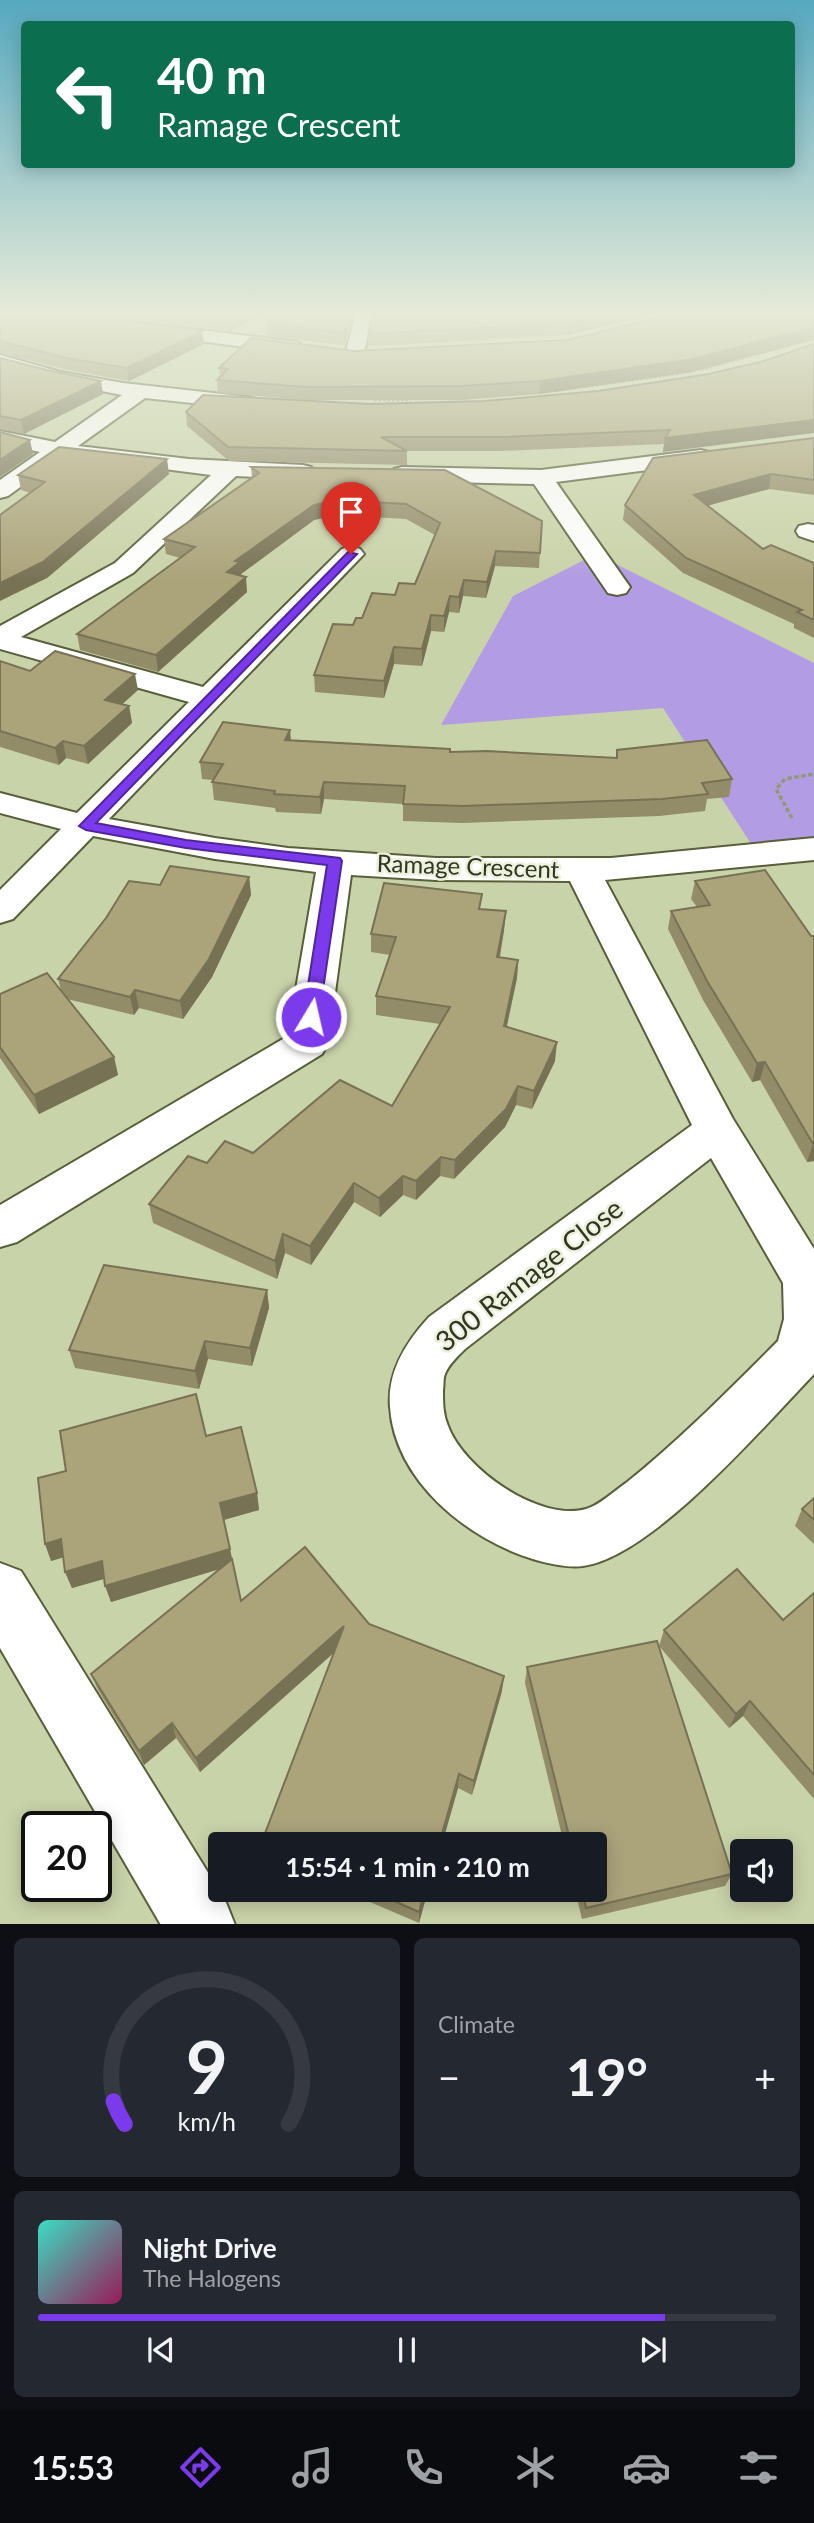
<!DOCTYPE html>
<meta charset="utf-8">
<style>
body{margin:0;font-family:Lato,sans-serif;background:#242831;color:#f1f3f6;height:100vh;display:flex;flex-direction:column;font-size:26px;white-space:nowrap}
*{box-sizing:border-box;margin:0}
p{font-size:23px;color:#9ea1a6}
.icon{flex:none;width:38px;height:38px;fill:none;stroke:currentColor;stroke-width:2;stroke-linecap:round;stroke-linejoin:round}
.map{position:relative;height:1924px;overflow:hidden}
.drawer{display:flex;flex-direction:column;gap:14px;padding:14px;background:#0d0f14;flex:1}
.drawer>*{flex:none}
.guide{position:absolute;left:21px;top:21px;width:774px;height:147px;border-radius:7px;box-shadow:0 4px 18px #0003;background:#0b6e4f;color:#fff;overflow:hidden}
.buttons{position:absolute;left:730px;top:1839px;display:grid;gap:14px}
.buttons a{display:grid;place-items:center;width:63px;height:63px;border-radius:7px;background:#171b24;box-shadow:0 4px 18px #0003;font-size:35px}
.speed{position:absolute;left:21px;top:1811px;display:flex;gap:14px;font-size:35px;font-weight:700;text-align:center}
.speed>*{display:grid;place-content:center;width:91px;height:91px;border-radius:50%;background:#171b24;box-shadow:0 4px 18px #0003;line-height:1}
.speed .limit{border:4px solid #111;border-radius:10px;background:#fff;color:#111}
.pin{position:absolute;display:grid;place-items:center;width:60px;height:60px;color:#fff;margin:-72px -30px;border-radius:50% 50% 50% 0;rotate:-45deg;box-shadow:0 0 7px #0007}
.pin .icon{rotate:45deg}
.me{position:absolute;width:77px;margin:-38px;rotate:9deg;stroke-linejoin:round;filter:drop-shadow(0 0 5px #0008)}
.turn{display:flex;align-items:center;gap:24px;height:147px;padding:0 21px;font-size:32px}
.turn .icon{width:91px;height:91px;stroke-width:2.5}
.turn b{display:block;font-size:49px;line-height:60px}
.big{font-size:52px;font-weight:700;line-height:1.1}
.drawer .card{flex:1;display:flex;flex-direction:column;justify-content:center;gap:10px;min-width:0;padding:0 24px;border-radius:10px;background:#242831}
.drawer .dial{align-items:center;gap:0}
.dial svg{height:182px;overflow:visible;fill:none;stroke:#363941;stroke-width:7;stroke-linecap:round;text-anchor:middle}
.dial text{fill:#f1f3f6;stroke:none}
.song{display:flex;align-items:center;gap:21px}
.cover{width:84px;height:84px;border-radius:10px;background:linear-gradient(135deg,hsl(170 70% 55%),hsl(330 70% 35%))}
.played{height:7px;border-radius:4px;background:linear-gradient(90deg,#7c3aed 85%,#363941 85%)}
.keys{display:flex;justify-content:space-around;direction:ltr}
.heat{display:flex;justify-content:space-between;align-items:center;font-size:38px;direction:ltr}
.drawer .tiles{flex:1;display:grid;gap:14px;grid-template-columns:1fr 1fr}
.card:last-child{grid-column:span 2}
.trip{position:absolute;left:208px;top:1832px;width:399px;height:70px;border-radius:7px;background:#171b24;box-shadow:0 4px 18px #0003;font-weight:700;line-height:70px;text-align:center}
.tabs{display:flex;height:112px;justify-content:space-around;align-items:center;background:#090b0e;color:#9ea1a6}
.tabs .icon{width:49px;height:49px}
.tabs .current{color:#7c3aed}
.tabs b{font-size:32px;color:#f1f3f6}
.map>svg:first-child{display:block}
.green{fill:#b29ce3}
.lines{fill:none;stroke-linecap:round;stroke-linejoin:round}
.minor-casing{stroke:#585f3a;stroke-width:4}
.path-far1{stroke:#909877;stroke-width:2.5;stroke-dasharray:2.5 2;stroke-linecap:butt}
.path{stroke:#909877;stroke-width:3.5;stroke-dasharray:4.5 2.5;stroke-linecap:butt}
.minor{fill:#fff;fill-rule:evenodd}
.wall{fill:#938c69}
.shaded-wall{fill:#787255}
.building{fill:#aba37a;stroke:#787255;stroke-width:2}
.route{fill:#7c3aed;stroke:#51269a;stroke-width:2}
.labels{text-anchor:middle;stroke-width:5;stroke-linejoin:round;paint-order:stroke}
.street-label{font-size:24px;fill:#323525;stroke:#ebf1db}
.near-street-label{font-size:28px;fill:#323525;stroke:#ebf1db}
</style>
<div class="map">
<svg width="814" height="1925" viewBox="0 0 814 1925">
<rect width="100%" height="100%" fill="#c9d3a9"/>
<path class="green" d="M596 554 814 663V849L759 856 663 708 441 725 513 596Z"/>
<g class="lines">
<defs>
<g id="minor">
<path d="M84 312H109L136 322 297 342 306 348 297 354 133 332 87 316Z"/>
<path d="M356 312H374L363 355 354 361 345 355Z"/>
<path d="M0 355 61 372 123 383 249 397 256 399 259 403 256 407 249 409 145 398 78 446 189 459 303 465 311 467 314 472 311 477 303 479 236 476 133 573 21 637 203 687 342 549 351 546 360 549 364 554 109 819 215 838 288 848 436 858H611L814 838V860L605 880 733 1119 814 1249V1374C765 1425 652 1557 583 1566 568 1568 551 1564 536 1560 470 1541 395 1482 390 1407 387 1372 406 1342 429 1317L692 1125 570 881 436 880 351 875 328 1044 322 1054 17 1242 0 1247V1205L288 1036 316 872 215 859 93 836 13 919 0 923V890L61 829 0 813V793L77 813 189 702 0 649V626L115 563 211 475 63 456 8 496 0 498V480L40 452 0 443V431L55 442 122 395 61 383 0 367ZM711 1158 783 1283 784 1319 778 1341C729 1390 680 1440 626 1483 614 1491 600 1505 586 1509 539 1522 464 1469 448 1426 443 1414 443 1403 443 1390 444 1385 443 1378 445 1374 449 1364 458 1356 465 1349Z"/>
<path d="M701 450 709 452 712 457 709 462 556 482 630 587 626 593 617 595 608 593 534 484 402 481 394 479 391 474 394 469 402 467 541 470Z"/>
<path d="M808 524 814 525V541L799 536 796 531 799 526Z"/>
<path d="M0 1563 21 1571 225 1900 235 1925H161L0 1648Z"/>
</g>
</defs>
<use href="#minor" class="minor-casing"/>
<g class="path-far1">
<path d="M701 370 784 347"/>
<path d="M556 391 686 373"/>
<path d="M374 400H411"/>
</g>
<path class="path" d="M792 818 776 789 785 779 814 774"/>
<use href="#minor" class="minor"/>
</g>
<g class="wall">
<path d="M0 312 131 322 202 331 204 344 129 381 68 370 0 353Z"/>
<path d="M116 312H268L230 331 137 319Z"/>
<path d="M278 312H354L344 345 267 336 266 323Z"/>
<path d="M663 312 567 335 368 346V334Z"/>
<path d="M814 312V340L692 372 539 394 462 400H307L218 393 217 380 220 377 219 368 354 351 568 340Z"/>
<path d="M0 358 103 394 24 434 0 429Z"/>
<path d="M764 361 663 452 664 444 500 451H407V465L229 461 187 426 186 412 370 404 484 401 598 391 709 374Z"/>
<path d="M814 438V495L769 489 708 505 763 549 814 563V638L794 628V624L683 573 623 520 625 505Z"/>
<path d="M251 467 542 521 539 568 495 566 486 598 463 596 459 613 449 612 444 632 431 631 422 666 394 664 384 698 315 692 314 675 353 625 395 595 415 584 435 535 406 519 337 515 314 520 241 574 247 592 158 672 80 650 77 634 180 558 166 554 164 539 252 478Z"/>
<path d="M169 474 47 578 31 493 21 490 18 475Z"/>
<path d="M0 661 30 671 138 690 122 704 129 706 132 723 88 764 66 758 59 765 0 747Z"/>
<path d="M290 730 291 740 450 752 732 779 729 797 707 799 705 811 659 816 462 823 403 821V804L324 799 321 814 276 812 275 808 214 800 212 782 213 780 202 779 200 762Z"/>
<path d="M249 877 251 895 212 977 183 1019 139 1008 134 1015 67 999 114 1057 118 1075 39 1114 0 1058V994L61 990 58 979 160 885Z"/>
<path d="M695 881 811 936H814V1161L807 1162 760 1080 752 1082 703 1000 668 929 671 911 697 907 691 899Z"/>
<path d="M481 909 506 911 504 930 500 957 518 960 517 978 506 1027 555 1061 532 1109 516 1105 505 1127 454 1179 440 1176 416 1200 403 1195 380 1217 354 1202 311 1265 285 1253 277 1279 153 1223 149 1204 207 1163 253 1153 392 1106 440 1024 376 1015V996L390 955 371 952V934Z"/>
<path d="M267 1290 269 1308 252 1366 208 1359 199 1389 75 1368 69 1350Z"/>
<path d="M206 1436 257 1493 259 1510 224 1520 241 1601 369 1624 502 1691 472 1795 458 1788 442 1844H261L335 1651 200 1772 176 1738 144 1765 98 1690 91 1674 219 1569 111 1602 104 1579 72 1588 65 1572 63 1557 51 1561Z"/>
<path d="M814 1498V1544L795 1526 802 1509Z"/>
<path d="M814 1593V1799L743 1716 729 1728 659 1646 664 1630 783 1620Z"/>
<path d="M527 1667 732 1874 725 1886 582 1919 575 1890H595V1844H564L525 1683Z"/>
<path d="M342 1890H428L419 1923Z"/>
</g>
<g class="shaded-wall">
<path d="M243 312H268L230 331 229 319Z"/>
<path d="M350 312H354L344 345V333Z"/>
<path d="M614 312H663L567 335 568 323Z"/>
<path d="M814 327 813 339 692 372 539 394 540 381Z"/>
<path d="M202 331 204 344 129 381 127 368Z"/>
<path d="M101 381 103 394 24 434 21 420Z"/>
<path d="M814 420V433L663 452 665 438Z"/>
<path d="M30 440 33 454 0 477V460Z"/>
<path d="M167 459 169 474 47 578 0 601V583Z"/>
<path d="M771 474 769 489 692 510 694 495Z"/>
<path d="M337 500V515L314 520 241 574V578L227 572 235 561 314 505Z"/>
<path d="M496 551 495 566 486 598 487 582Z"/>
<path d="M246 577 247 592 158 672 156 655Z"/>
<path d="M464 580 463 596 459 613V597Z"/>
<path d="M450 596 449 612 444 632V616Z"/>
<path d="M431 615V631L422 666V649Z"/>
<path d="M394 647V664L384 698V681Z"/>
<path d="M135 674 138 690 108 717 105 700Z"/>
<path d="M129 706 132 723 88 764 84 746Z"/>
<path d="M290 730 291 748 285 740Z"/>
<path d="M63 741 66 758 59 765 55 748Z"/>
<path d="M324 782V799L321 814 320 797Z"/>
<path d="M249 877 251 895 212 977 183 1019 180 1001Z"/>
<path d="M506 911 504 930 496 976 497 957Z"/>
<path d="M518 960 517 978 503 1045 504 1026Z"/>
<path d="M135 990 139 1008 134 1015 130 997Z"/>
<path d="M557 1042 555 1061 532 1109 534 1091Z"/>
<path d="M114 1057 118 1075 39 1114 34 1095Z"/>
<path d="M765 1062 760 1080 752 1082 757 1063Z"/>
<path d="M518 1086 516 1105 505 1127 454 1179 455 1160Z"/>
<path d="M814 1143V1161L807 1162 813 1144Z"/>
<path d="M441 1157 440 1176 416 1200V1181Z"/>
<path d="M403 1176V1195L380 1217 379 1198Z"/>
<path d="M354 1183V1202L311 1265 310 1246Z"/>
<path d="M283 1234 285 1253 277 1279 275 1261Z"/>
<path d="M267 1290 269 1308 252 1366 250 1348Z"/>
<path d="M205 1341 208 1359 199 1389 195 1371Z"/>
<path d="M257 1493 259 1510 223 1520 220 1503Z"/>
<path d="M61 1539 68 1556 51 1561 45 1544Z"/>
<path d="M230 1549 233 1565 111 1602 105 1586Z"/>
<path d="M102 1561 107 1578 72 1588 65 1572Z"/>
<path d="M344 1626 346 1642 200 1772 196 1758Z"/>
<path d="M504 1676 502 1691 472 1795 474 1781Z"/>
<path d="M750 1701 743 1716 729 1728 736 1714Z"/>
<path d="M172 1723 176 1738 144 1765 139 1751Z"/>
<path d="M459 1774 458 1788 442 1844H439Z"/>
<path d="M425 1890H428L419 1923V1912Z"/>
</g>
<g class="building">
<path d="M0 312H100L131 322 202 331 127 368 66 358 0 341Z"/>
<path d="M172 312H243L229 319Z"/>
<path d="M278 312H350L344 333 266 323Z"/>
<path d="M374 312H614L568 323 368 334Z"/>
<path d="M680 312H807L814 314V327L693 359 540 381 462 386 306 387 217 380 228 369 219 368 251 338 354 351 568 340Z"/>
<path d="M814 344V420L665 438 670 430 501 437H381L407 451 228 447 186 412 203 395 370 404 484 401 598 391 709 374 764 361Z"/>
<path d="M0 358 47 370 101 381 21 420 0 416Z"/>
<path d="M0 432 30 440 0 460Z"/>
<path d="M814 438V480L771 474 694 495 763 549 771 545 814 563V620L797 612 802 610 686 558 625 505 653 458Z"/>
<path d="M59 447 167 459 43 562 0 583V515L45 482 18 475Z"/>
<path d="M251 467 445 470 542 521 540 553 496 551 487 582 464 580 459 597 450 596 444 616 431 615 422 649 394 647 384 681 314 675 333 624 353 625 356 618H362L372 593 395 595 399 583 415 584 440 523 406 504 337 500 314 505 235 561 240 562 227 572 246 577 156 655 77 634 195 547 164 539 259 473Z"/>
<path d="M55 651 135 674 105 700 129 706 84 746 63 741 55 748 0 731V661L30 671Z"/>
<path d="M223 722 290 730 285 740 450 749V752L487 751 617 758V750L707 740 732 779 702 783 708 794 662 799 463 806 403 804 405 786 324 782 320 797 274 794 275 791 212 782 223 764 200 762Z"/>
<path d="M170 866 249 877 209 959 180 1001 135 990 130 997 58 979 106 918 129 881 160 885Z"/>
<path d="M765 870 811 936H814V1143L813 1144 765 1062 757 1063 707 981 671 911 710 905 695 881Z"/>
<path d="M384 883 482 894 479 909 506 911 497 957 518 960 504 1026 557 1042 534 1091 518 1086 506 1109 455 1160 441 1157 416 1181 403 1176 379 1198 354 1183 310 1246 283 1234 275 1261 149 1204 188 1156 207 1163 225 1141 253 1153 340 1080 392 1106 450 1007 376 996 396 937 371 934Z"/>
<path d="M47 973 114 1057 34 1095 0 1047V994Z"/>
<path d="M104 1265 267 1290 250 1348 205 1341 195 1371 69 1350Z"/>
<path d="M196 1394 206 1436 241 1427 257 1493 220 1503 230 1549 105 1586 102 1561 65 1572 61 1539 45 1544 38 1478 66 1471 60 1431Z"/>
<path d="M814 1498V1520L802 1509Z"/>
<path d="M305 1547 369 1624 504 1676 474 1781 459 1774 439 1844H261L344 1626 196 1758 172 1723 139 1751 91 1674 232 1559 241 1601Z"/>
<path d="M737 1569 783 1620 814 1593V1775L750 1701 736 1714 664 1630Z"/>
<path d="M657 1641 732 1874 586 1908 582 1890H595V1844H571L527 1667Z"/>
<path d="M369 1890H425L419 1912Z"/>
</g>
<linearGradient id="sky" x2="0" y2="1"><stop stop-color="#56a8bf"/><stop offset="0.54" stop-color="#e7ebd8"/><stop offset="1" stop-color="#e7ebd8" stop-opacity="0"/></linearGradient>
<rect width="814" height="581" fill="url(#sky)"/>
<path class="route" d="M348 552 357 554 96 823 186 840 340 858 342 861 319 1017 311 1023 303 1017 327 865 186 848 86 830 79 826Z"/>
<g class="labels">
<g class="street-label">
<text transform="translate(468 867) rotate(2)" y="8">Ramage Crescent</text>
</g>
<g class="near-street-label">
<text transform="translate(529 1275) rotate(-38)" y="10">300 Ramage Close</text>
</g>
</g>
</svg>
<div class="buttons">
<a><svg class="icon" aria-label="sound" viewBox="0 0 24 24"><path d="M4 9h4l5-4v14l-5-4H4zM17 9q2 3 0 6"/></svg></a>
</div>
<div class="speed"><div class="limit">20</div></div>
<div class="pin" style="left:351px;top:554px;background:#d93025"><svg class="icon" aria-label="arrive" viewBox="0 0 24 24"><path d="M6 21V4h12l-3 4 3 4H6"/></svg></div>
<svg class="me" style="left:311px;top:1017px" viewBox="-20 -20 40 40"><circle r="17" fill="#7c3aed" stroke="#fff" stroke-width="3"/><path d="M0-11L8 9 0 5-8 9z" fill="#fff"/></svg>
<div class="trip">15:54 · 1 min · 210 m</div>
<div class="guide">
<div class="turn"><svg class="icon" aria-label="left" viewBox="0 0 24 24"><path d="M17 20v-9H6M10 6l-5 5 5 5"/></svg><div><b>40 m</b>Ramage Crescent</div></div>
</div>
</div>
<section class="drawer">
<div class="tiles">
<div class="card dial"><svg viewBox="0 0 100 80">
<path d="M14 69A42 42 0 1 1 86 69"/>
<path d="M14 69A42 42 0 0 1 9 59" stroke="#7c3aed"/>
<text x="50" y="56" font-size="32" font-weight="700">9</text>
<text x="50" y="72" font-size="11">km/h</text>
</svg></div>
<div class="card"><p>Climate</p>
<div class="heat"><a>−</a><b class="big">19°</b><a>+</a></div>
</div>
<div class="card">
<div class="song"><i class="cover"></i><div><b>Night Drive</b><p>The Halogens</p></div></div>
<div class="played"></div>
<div class="keys"><svg class="icon" aria-label="previous" viewBox="0 0 24 24"><path d="M18 5L8 12l10 7zM5 5v14"/></svg><svg class="icon" aria-label="pause" viewBox="0 0 24 24"><path d="M8 5v14M16 5v14"/></svg><svg class="icon" aria-label="next" viewBox="0 0 24 24"><path d="M6 5l10 7-10 7zM19 5v14"/></svg></div>
</div>
</div>
</section>
<nav class="tabs">
<b>15:53</b>
<svg class="icon current" aria-label="directions" viewBox="0 0 24 24"><path d="M12 3l9 9-9 9-9-9zM9 14v-3h6M13 9l2 2-2 2"/></svg>
<svg class="icon" aria-label="music" viewBox="0 0 24 24"><path d="M9 18V5l10-2v13"/><circle cx="6" cy="18" r="3"/><circle cx="16" cy="16" r="3"/></svg>
<svg class="icon" aria-label="phone" viewBox="0 0 24 24"><path d="M5 4h4l2 5-3 2q2 4 5 5l2-3 5 2v4C11 20 4 13 5 4z"/></svg>
<svg class="icon" aria-label="climate" viewBox="0 0 24 24"><path d="M12 3v18M4 7l16 10M4 17L20 7"/></svg>
<svg class="icon" aria-label="car" viewBox="0 0 24 24"><path d="M5 17H2v-5l4-1 3-4h7l3 4 3 1v5h-3M9 17h6M6 11h13"/><circle cx="7" cy="17" r="2"/><circle cx="17" cy="17" r="2"/></svg>
<svg class="icon" aria-label="filters" viewBox="0 0 24 24"><path d="M4 7h16M4 17h16"/><circle cx="9" cy="7" r="2"/><circle cx="15" cy="17" r="2"/></svg>
</nav>
